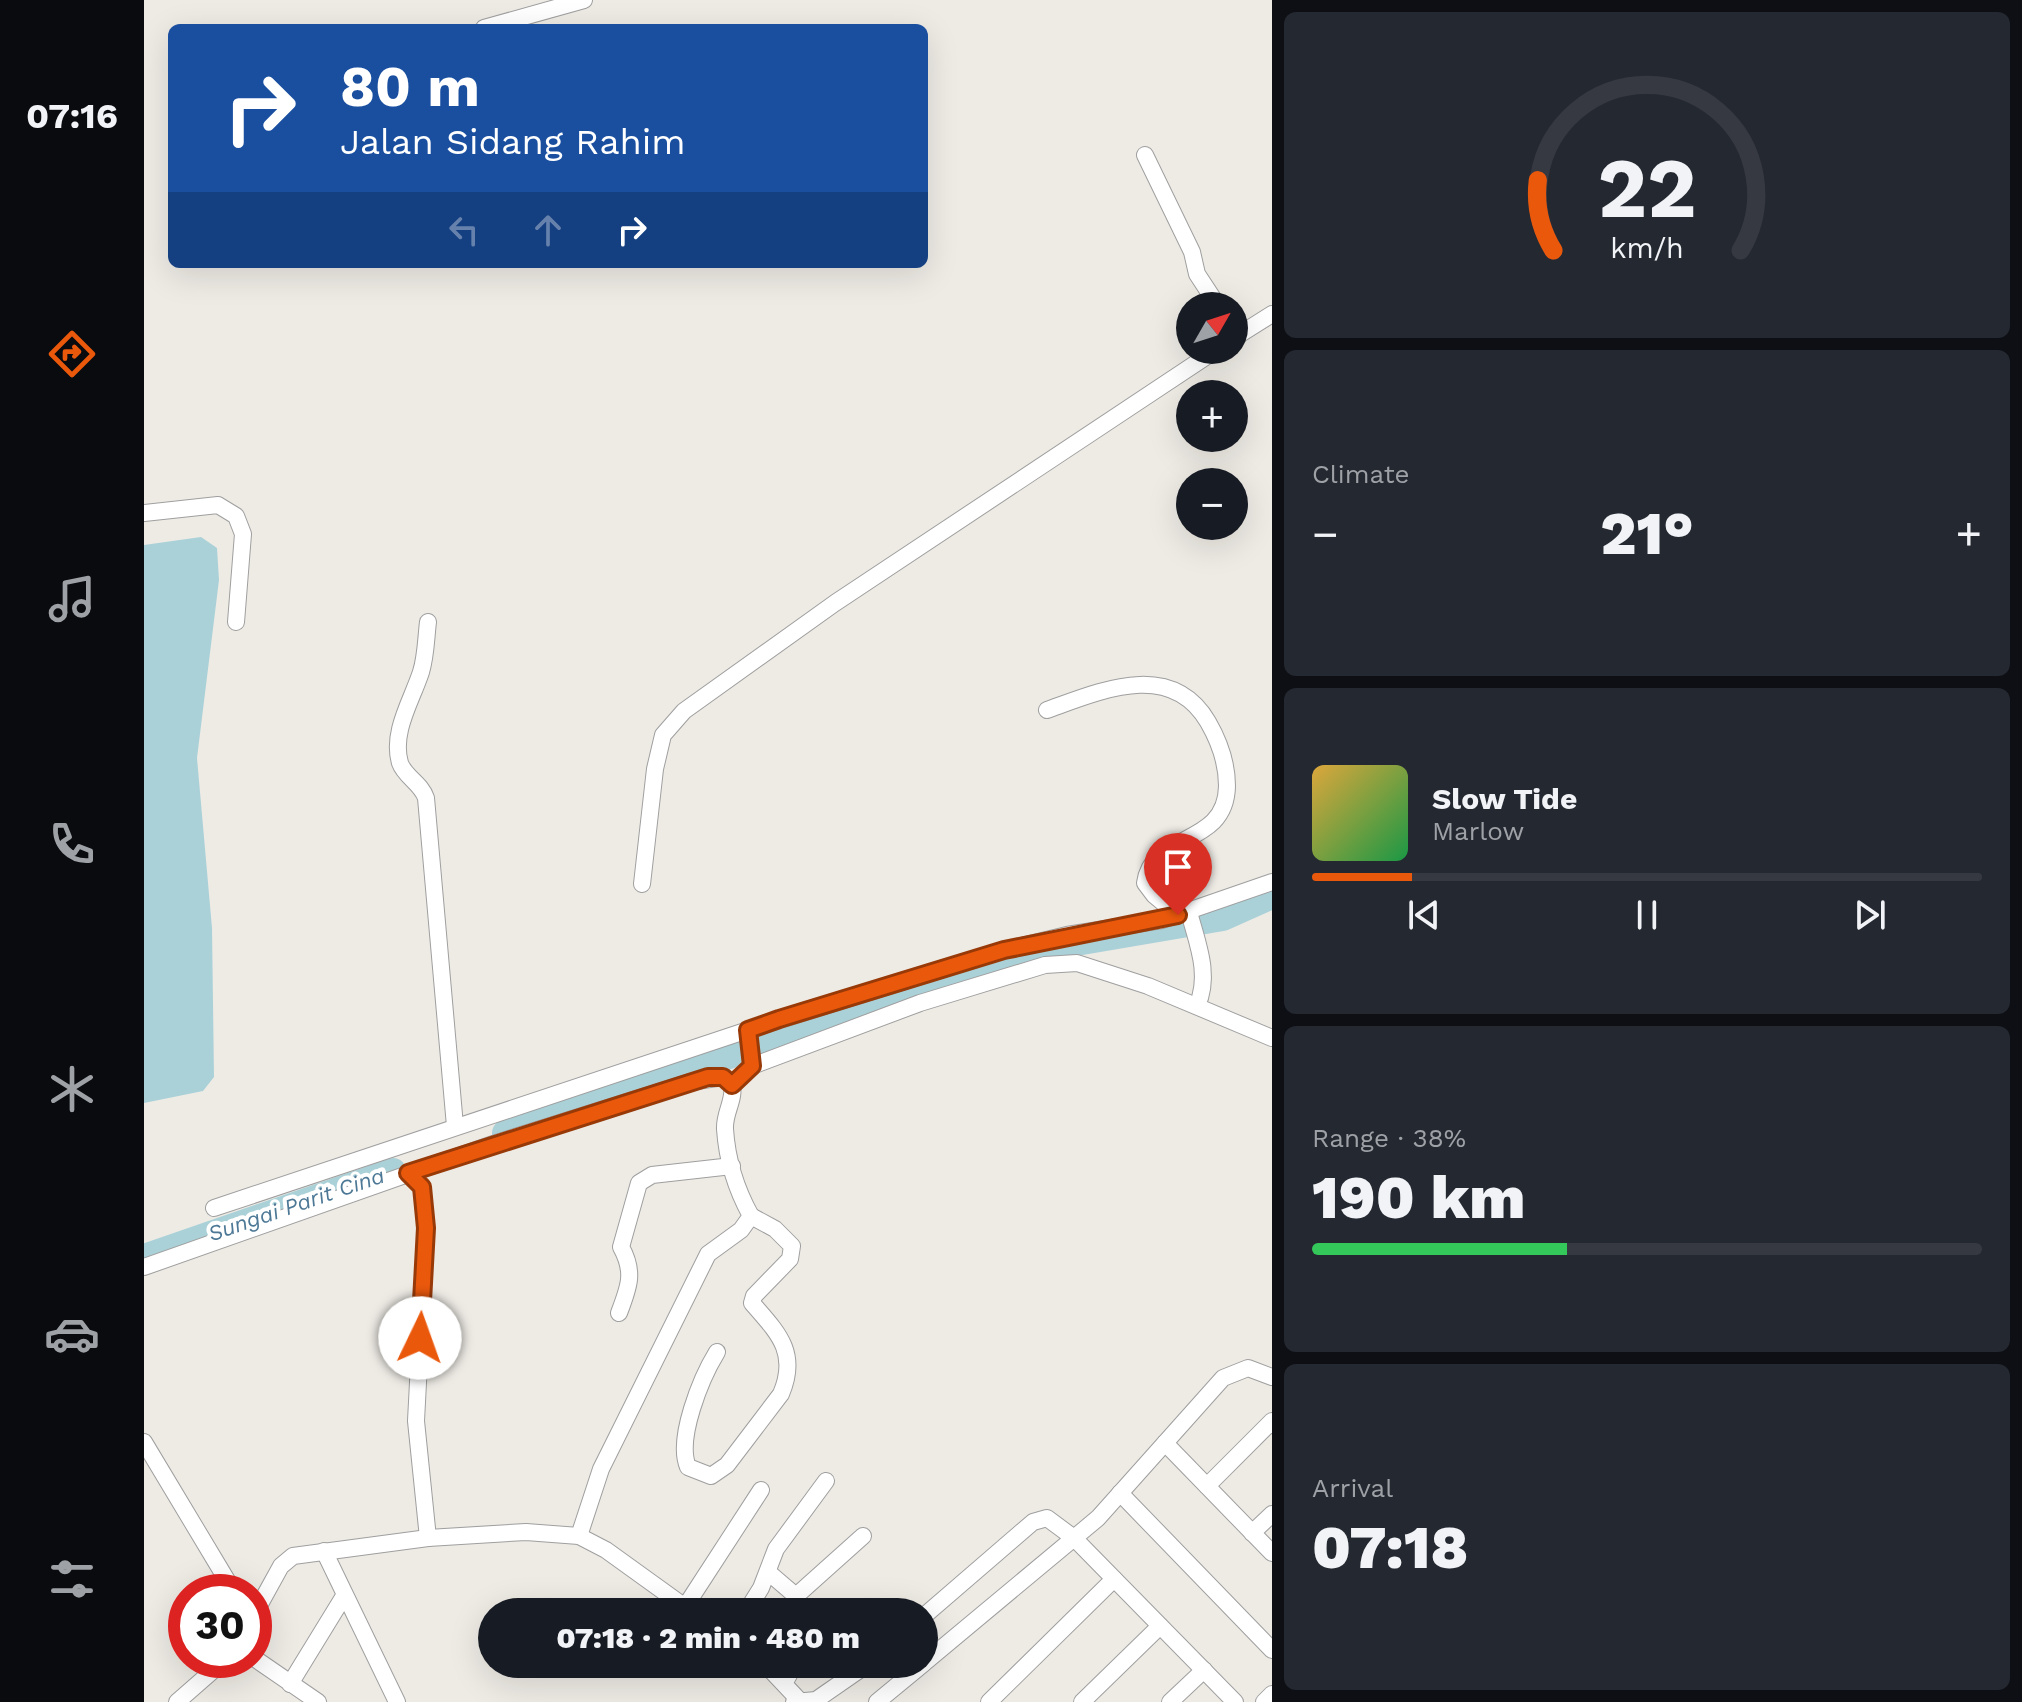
<!DOCTYPE html>
<meta charset="utf-8">
<style>
body{margin:0;font-family:"Work Sans",sans-serif;background:#242831;color:#f1f3f6;height:100vh;display:flex;flex-direction:column;font-size:30px;white-space:nowrap}
*{box-sizing:border-box;margin:0}
p{font-size:26px;color:#9ea1a6}
.icon{flex:none;width:44px;height:44px;fill:none;stroke:currentColor;stroke-width:2;stroke-linecap:round;stroke-linejoin:round}
.map{position:relative;flex:1;overflow:hidden}
.details{display:flex;flex-direction:column;gap:12px;padding:12px;background:#0d0f14;width:750px}
.details>*{flex:none}
.top-card{position:absolute;left:24px;top:24px;width:760px;height:244px;border-radius:12px;box-shadow:0 8px 32px #0002;background:#1a4fa0;color:#fff;overflow:hidden}
.needle{width:52px;rotate:51deg}
.buttons{position:absolute;left:1032px;top:292px;display:grid;gap:16px}
.buttons a{display:grid;place-items:center;width:72px;height:72px;border-radius:50%;background:#171b24;box-shadow:0 8px 32px #0002;font-size:40px}
.speed{position:absolute;left:24px;top:1574px;display:flex;gap:16px;font-size:40px;font-weight:700;text-align:center}
.speed>*{display:grid;place-content:center;width:104px;height:104px;border-radius:50%;background:#171b24;box-shadow:0 8px 32px #0002;line-height:1}
.speed .limit{border:12px solid #d22;background:#fff;color:#111}
.pin{position:absolute;display:grid;place-items:center;width:68px;height:68px;color:#fff;margin:-82px -34px;border-radius:50% 50% 50% 0;rotate:-45deg;box-shadow:0 0 8px #0007}
.pin .icon{rotate:45deg}
.me{position:absolute;width:88px;margin:-44px;rotate:3deg;stroke-linejoin:round;filter:drop-shadow(0 0 6px #0008)}
.turn{display:flex;align-items:center;gap:28px;height:168px;padding:0 40px;font-size:36px}
.turn .icon{width:104px;height:104px;stroke-width:2.5}
.turn b{display:block;font-size:56px;line-height:68px}
.lanes{display:flex;align-items:center;height:76px;padding:0 40px;background:#0003;justify-content:center;gap:40px;direction:ltr}
.lanes .off{opacity:.35}
.big{font-size:60px;font-weight:800;line-height:1.1}
.details .tile{flex:1;display:flex;flex-direction:column;justify-content:center;gap:12px;min-width:0;padding:0 28px;border-radius:12px;background:#242831}
.details .dial{align-items:center;gap:0}
.dial svg{height:208px;overflow:visible;fill:none;stroke:#363941;stroke-width:7;stroke-linecap:round;text-anchor:middle}
.dial text{fill:#f1f3f6;stroke:none}
.song{display:flex;align-items:center;gap:24px}
.cover{width:96px;height:96px;border-radius:12px;background:linear-gradient(135deg,hsl(40 70% 55%),hsl(140 70% 35%))}
.played{height:8px;border-radius:4px;background:linear-gradient(90deg,#ea580c 15%,#363941 15%)}
.keys{display:flex;justify-content:space-around;direction:ltr}
.heat{display:flex;justify-content:space-between;align-items:center;font-size:44px;direction:ltr}
.charge{height:12px;border-radius:6px;background:linear-gradient(90deg,#34c759 38%,#363941 0)}
.trip{position:absolute;left:334px;top:1598px;width:460px;height:80px;border-radius:40px;background:#171b24;box-shadow:0 8px 32px #0002;font-weight:800;line-height:80px;text-align:center}
main{display:flex;flex:1;min-height:0}
.menu{display:flex;flex-direction:column;width:144px;justify-content:space-around;align-items:center;background:#090b0e;color:#9ea1a6}
.menu .icon{width:56px;height:56px}
.menu .current{color:#ea580c}
.menu b{font-size:36px;color:#f1f3f6}
.map>svg:first-child{display:block}
.water{fill:#aad1d8}
.lines{fill:none;stroke-linecap:round;stroke-linejoin:round}
.river{stroke:#aad1d8;stroke-width:26}
.minor-casing{stroke:#9f9f9f;stroke-width:18}
.minor{stroke:#fff;stroke-width:16}
.route-casing{stroke:#983908;stroke-width:20}
.route{stroke:#ea580c;stroke-width:14}
.labels{text-anchor:middle;stroke-width:8;stroke-linejoin:round;paint-order:stroke}
.water-label{font-size:22px;font-style:italic;fill:#4c7896;stroke:#fff}
</style>
<main>
<nav class="menu">
<b>07:16</b>
<svg class="icon current" aria-label="directions" viewBox="0 0 24 24"><path d="M12 3l9 9-9 9-9-9zM9 14v-3h6M13 9l2 2-2 2"/></svg>
<svg class="icon" aria-label="music" viewBox="0 0 24 24"><path d="M9 18V5l10-2v13"/><circle cx="6" cy="18" r="3"/><circle cx="16" cy="16" r="3"/></svg>
<svg class="icon" aria-label="phone" viewBox="0 0 24 24"><path d="M5 4h4l2 5-3 2q2 4 5 5l2-3 5 2v4C11 20 4 13 5 4z"/></svg>
<svg class="icon" aria-label="climate" viewBox="0 0 24 24"><path d="M12 3v18M4 7l16 10M4 17L20 7"/></svg>
<svg class="icon" aria-label="car" viewBox="0 0 24 24"><path d="M5 17H2v-5l4-1 3-4h7l3 4 3 1v5h-3M9 17h6M6 11h13"/><circle cx="7" cy="17" r="2"/><circle cx="17" cy="17" r="2"/></svg>
<svg class="icon" aria-label="filters" viewBox="0 0 24 24"><path d="M4 7h16M4 17h16"/><circle cx="9" cy="7" r="2"/><circle cx="15" cy="17" r="2"/></svg>
</nav>
<div class="map">
<svg width="1128" height="1702" viewBox="0 0 1128 1702">
<rect width="100%" height="100%" fill="#eeebe5"/>
<path class="water" d="M57 537 73 548 75 580 53 758 68 928 70 1077 59 1091 0 1103V545Z"/>
<g class="lines">
<g class="river">
<path d="M361 1133 897 949 1079 918 1128 896"/>
<path d="M0 1257 249 1171"/>
</g>
<defs>
<g id="minor">
<path d="M340 28 440 0"/>
<path d="M1001 155 1048 252 1053 274 1074 306"/>
<path d="M1090 338 1128 314"/>
<path d="M0 513 74 505 92 516 99 534 92 622"/>
<path d="M284 622C282 638 282 656 277 672 268 700 247 732 256 763 261 777 277 783 282 798L311 1126"/>
<path d="M903 710C956 691 1027 659 1064 722 1075 741 1083 764 1083 786 1082 848 1008 831 1001 883L1010 895 1034 915"/>
<path d="M498 884 511 769 519 735 540 711 691 603 1072 350"/>
<path d="M1045 912C1053 943 1067 974 1053 1006"/>
<path d="M608 1066 776 1003 901 965 933 963 1004 986 1128 1038"/>
<path d="M588 1085 608 1066 604 1030 860 950 923 935 1018 920 1128 882"/>
<path d="M264 1173 278 1187 282 1228 272 1421 284 1538"/>
<path d="M70 1208 604 1030"/>
<path d="M0 1267 352 1143 546 1082 579 1077 588 1085"/>
<path d="M475 1313C485 1287 491 1272 477 1247L495 1183 508 1175 588 1166"/>
<path d="M573 1352C557 1378 532 1439 544 1467L567 1476 583 1465 637 1394C655 1352 633 1332 608 1303L610 1296 646 1259 648 1246 631 1229 607 1216"/>
<path d="M0 1442 90 1592"/>
<path d="M1021 1443 1128 1553"/>
<path d="M1063 1486 1128 1421"/>
<path d="M976 1493 1128 1650"/>
<path d="M1108 1533 1128 1514"/>
<path d="M435 1536 457 1469 564 1254 597 1230 607 1216C592 1189 583 1160 581 1129 580 1113 591 1100 588 1085"/>
<path d="M180 1551 253 1702"/>
<path d="M624 1572 652 1596 719 1536"/>
<path d="M652 1596 657 1612"/>
<path d="M541 1607 617 1490"/>
<path d="M602 1612 617 1588 632 1549 682 1481"/>
<path d="M110 1615 137 1566 149 1556 284 1538 382 1532 435 1536 462 1550 548 1612"/>
<path d="M780 1616 889 1522 903 1518 930 1538 1091 1702"/>
<path d="M110 1658 174 1702"/>
<path d="M780 1663 954 1518 1079 1378 1104 1368 1128 1377"/>
<path d="M621 1664 654 1699"/>
<path d="M641 1682 651 1664"/>
<path d="M146 1684 200 1596"/>
<path d="M33 1702 81 1660"/>
<path d="M650 1702 672 1700 724 1664"/>
<path d="M733 1702 779 1664"/>
<path d="M845 1702 970 1579"/>
<path d="M938 1702 1016 1626"/>
<path d="M1026 1702 1060 1670"/>
<path d="M1120 1702 1128 1694"/>
</g>
</defs>
<use href="#minor" class="minor-casing"/>
<use href="#minor" class="minor"/>
</g>
<g class="lines">
<defs>
<path id="route" d="M276 1338 282 1228 278 1187 264 1173 564 1077H579L588 1085 608 1066 604 1030 635 1019 860 950 1034 915"/>
</defs>
<use href="#route" class="route-casing"/>
<use href="#route" class="route"/>
</g>
<g class="labels">
<g class="water-label">
<text transform="translate(152 1204) rotate(-19)" y="8">Sungai Parit Cina</text>
</g>
</g>
</svg>
<div class="buttons">
<a><svg class="needle" viewBox="-14 -14 28 28"><path d="M0-13l5 13h-10z" fill="#e53935"/><path d="M0 13l5-13h-10z" fill="#9ea1a6"/></svg></a>
<a>+</a>
<a>−</a>
</div>
<div class="speed"><div class="limit">30</div></div>
<div class="pin" style="left:1034px;top:915px;background:#d93025"><svg class="icon" aria-label="arrive" viewBox="0 0 24 24"><path d="M6 21V4h12l-3 4 3 4H6"/></svg></div>
<svg class="me" style="left:276px;top:1338px" viewBox="-20 -20 40 40"><circle r="19" fill="#fff"/><path d="M0-13L10 11 0 6-10 11z" fill="#ea580c"/></svg>
<div class="trip">07:18 · 2 min · 480 m</div>
<div class="top-card">
<div class="turn"><svg class="icon" aria-label="right" viewBox="0 0 24 24"><path d="M7 20v-9h11M14 6l5 5-5 5"/></svg><div><b>80 m</b>Jalan Sidang Rahim</div></div>
<div class="lanes"><svg class="icon off" aria-label="left" viewBox="0 0 24 24"><path d="M17 20v-9H6M10 6l-5 5 5 5"/></svg><svg class="icon off" aria-label="ahead" viewBox="0 0 24 24"><path d="M12 20V5M6 11l6-6 6 6"/></svg><svg class="icon" aria-label="right" viewBox="0 0 24 24"><path d="M7 20v-9h11M14 6l5 5-5 5"/></svg></div>
</div>
</div>
<section class="details">
<div class="tile dial"><svg viewBox="0 0 100 80">
<path d="M14 69A42 42 0 1 1 86 69"/>
<path d="M14 69A42 42 0 0 1 8 42" stroke="#ea580c"/>
<text x="50" y="56" font-size="32" font-weight="700">22</text>
<text x="50" y="72" font-size="11">km/h</text>
</svg></div>
<div class="tile"><p>Climate</p>
<div class="heat"><a>−</a><b class="big">21°</b><a>+</a></div>
</div>
<div class="tile">
<div class="song"><i class="cover"></i><div><b>Slow Tide</b><p>Marlow</p></div></div>
<div class="played"></div>
<div class="keys"><svg class="icon" aria-label="previous" viewBox="0 0 24 24"><path d="M18 5L8 12l10 7zM5 5v14"/></svg><svg class="icon" aria-label="pause" viewBox="0 0 24 24"><path d="M8 5v14M16 5v14"/></svg><svg class="icon" aria-label="next" viewBox="0 0 24 24"><path d="M6 5l10 7-10 7zM19 5v14"/></svg></div>
</div>
<div class="tile"><p>Range · 38%</p><b class="big">190 km</b><div class="charge"></div></div>
<div class="tile"><p>Arrival</p><b class="big">07:18</b></div>
</section>
</main>
